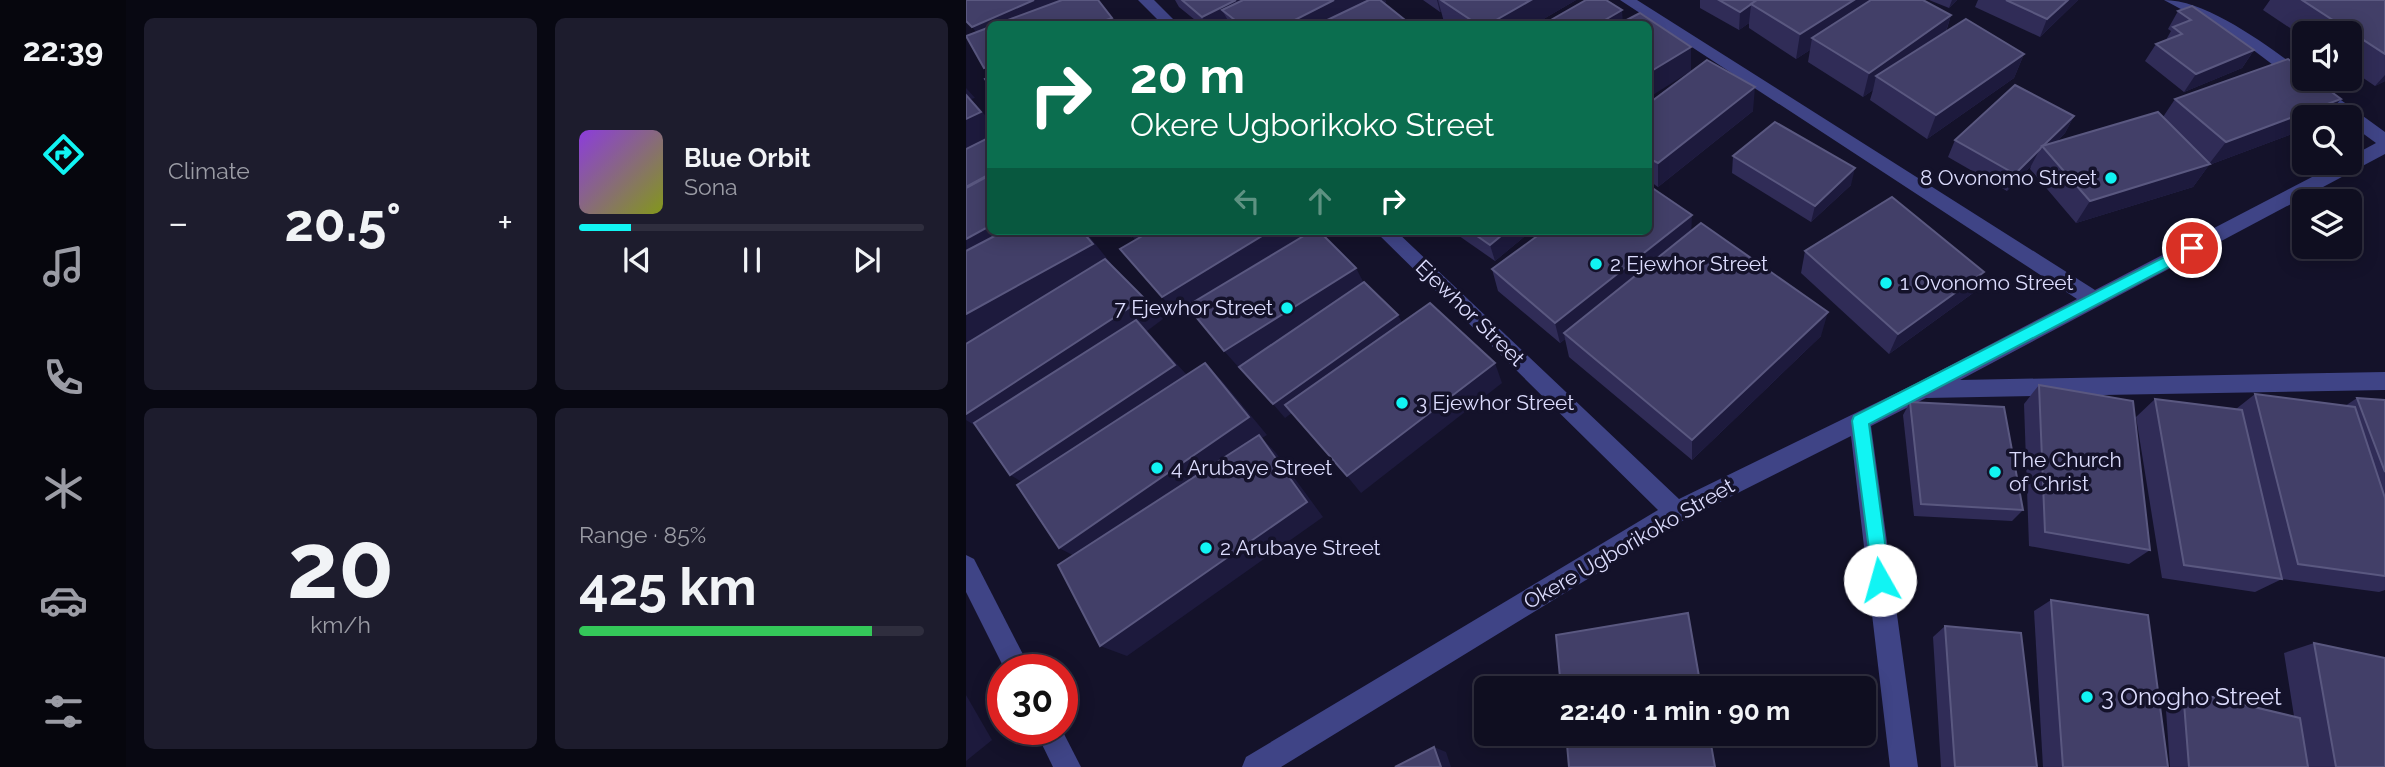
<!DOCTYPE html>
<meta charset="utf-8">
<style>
body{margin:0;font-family:Raleway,sans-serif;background:#1d1c2d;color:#f1f3f6;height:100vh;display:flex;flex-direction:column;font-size:26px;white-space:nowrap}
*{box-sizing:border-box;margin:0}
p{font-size:23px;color:#9b9ca5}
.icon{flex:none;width:38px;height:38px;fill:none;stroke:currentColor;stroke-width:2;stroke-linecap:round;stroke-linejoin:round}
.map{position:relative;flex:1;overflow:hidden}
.sheet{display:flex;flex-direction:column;gap:18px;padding:18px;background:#080812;width:840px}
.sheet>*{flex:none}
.banner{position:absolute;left:21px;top:21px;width:665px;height:214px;border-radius:10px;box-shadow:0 4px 18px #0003,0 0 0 2px #2f2e3e;background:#0b6e4f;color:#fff;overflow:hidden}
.controls{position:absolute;left:1326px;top:21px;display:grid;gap:14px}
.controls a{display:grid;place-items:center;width:70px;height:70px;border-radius:10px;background:#0f0e20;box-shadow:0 4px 18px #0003,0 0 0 2px #2f2e3e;font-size:35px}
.speed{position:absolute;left:21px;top:654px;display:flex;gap:14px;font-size:35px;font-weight:700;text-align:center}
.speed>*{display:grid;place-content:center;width:91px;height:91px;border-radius:50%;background:#0f0e20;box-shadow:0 4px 18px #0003,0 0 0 2px #2f2e3e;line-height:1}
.speed .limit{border:10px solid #d22;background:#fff;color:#111}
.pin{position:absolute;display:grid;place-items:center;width:60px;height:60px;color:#fff;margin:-30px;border:4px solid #fff;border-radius:50%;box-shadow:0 2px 7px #0007}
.me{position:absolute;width:77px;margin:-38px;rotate:353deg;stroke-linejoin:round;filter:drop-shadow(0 0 5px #0008)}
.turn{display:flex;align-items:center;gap:24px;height:147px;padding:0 28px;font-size:32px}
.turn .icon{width:91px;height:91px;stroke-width:2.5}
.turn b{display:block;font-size:49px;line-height:60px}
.lanes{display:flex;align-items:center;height:66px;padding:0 28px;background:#0003;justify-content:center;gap:35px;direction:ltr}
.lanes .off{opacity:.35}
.big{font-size:52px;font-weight:700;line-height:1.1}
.sheet .tile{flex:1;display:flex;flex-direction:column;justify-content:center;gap:10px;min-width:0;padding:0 24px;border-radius:10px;background:#1d1c2d}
.sheet .dial{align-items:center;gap:0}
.dial b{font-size:91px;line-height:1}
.song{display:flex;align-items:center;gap:21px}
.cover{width:84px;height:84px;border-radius:10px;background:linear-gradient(135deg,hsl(270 70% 55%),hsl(70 70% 35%))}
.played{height:7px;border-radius:4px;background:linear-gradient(90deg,#11f4f3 15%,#2f2e3e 15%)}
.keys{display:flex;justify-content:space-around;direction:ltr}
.heat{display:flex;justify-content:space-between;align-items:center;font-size:38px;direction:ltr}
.charge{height:10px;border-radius:5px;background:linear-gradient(90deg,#34c759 85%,#2f2e3e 0)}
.sheet .tiles{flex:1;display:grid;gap:18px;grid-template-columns:repeat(2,1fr)}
.trip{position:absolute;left:508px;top:676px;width:402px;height:70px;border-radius:10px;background:#0f0e20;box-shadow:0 4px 18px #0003,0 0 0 2px #2f2e3e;font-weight:700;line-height:70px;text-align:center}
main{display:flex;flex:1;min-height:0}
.tabs{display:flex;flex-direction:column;width:126px;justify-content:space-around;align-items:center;background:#06060d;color:#9b9ca5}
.tabs .icon{width:49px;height:49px}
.tabs .current{color:#11f4f3}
.tabs b{font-size:32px;color:#f1f3f6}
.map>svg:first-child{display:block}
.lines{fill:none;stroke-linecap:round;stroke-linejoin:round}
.minor{fill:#3f4486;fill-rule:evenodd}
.wall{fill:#302c57}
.shaded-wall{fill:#1d1a3d}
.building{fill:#423f68;stroke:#5a5880;stroke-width:2}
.route{fill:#11f4f3;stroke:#0b9f9e;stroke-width:2}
.poi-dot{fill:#11f4f3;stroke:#14122a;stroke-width:2.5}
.labels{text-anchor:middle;stroke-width:7;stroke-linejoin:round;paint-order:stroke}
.poi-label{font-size:21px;fill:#dcdcfd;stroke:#14122a;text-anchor:start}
.street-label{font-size:21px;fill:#dcdcfd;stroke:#14122a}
.near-poi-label{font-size:24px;fill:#dcdcfd;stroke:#14122a;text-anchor:start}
</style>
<main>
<nav class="tabs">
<b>22:39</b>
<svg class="icon current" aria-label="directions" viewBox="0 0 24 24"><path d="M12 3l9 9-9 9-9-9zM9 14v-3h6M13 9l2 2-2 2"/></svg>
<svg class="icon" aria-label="music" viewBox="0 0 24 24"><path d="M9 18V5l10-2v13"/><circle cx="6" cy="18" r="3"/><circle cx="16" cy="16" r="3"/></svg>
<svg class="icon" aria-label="phone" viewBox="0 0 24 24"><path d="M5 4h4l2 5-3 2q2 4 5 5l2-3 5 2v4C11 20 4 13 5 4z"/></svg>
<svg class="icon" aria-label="climate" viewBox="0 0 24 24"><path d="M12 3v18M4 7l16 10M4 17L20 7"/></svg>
<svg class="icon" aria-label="car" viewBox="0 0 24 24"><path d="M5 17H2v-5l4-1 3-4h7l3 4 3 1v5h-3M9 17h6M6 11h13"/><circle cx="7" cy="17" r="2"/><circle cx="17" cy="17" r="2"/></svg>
<svg class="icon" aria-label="filters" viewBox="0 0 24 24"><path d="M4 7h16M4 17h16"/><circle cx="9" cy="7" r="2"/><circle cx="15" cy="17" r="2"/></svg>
</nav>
<section class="sheet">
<div class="tiles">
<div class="tile"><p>Climate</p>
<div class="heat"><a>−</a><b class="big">20.5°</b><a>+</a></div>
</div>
<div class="tile">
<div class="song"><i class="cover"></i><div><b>Blue Orbit</b><p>Sona</p></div></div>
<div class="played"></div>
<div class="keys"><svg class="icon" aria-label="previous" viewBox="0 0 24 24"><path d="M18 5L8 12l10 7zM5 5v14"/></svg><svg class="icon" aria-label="pause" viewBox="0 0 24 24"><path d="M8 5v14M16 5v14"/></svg><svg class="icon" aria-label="next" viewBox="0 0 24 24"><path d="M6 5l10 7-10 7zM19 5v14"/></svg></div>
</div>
<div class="tile dial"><b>20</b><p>km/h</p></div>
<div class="tile"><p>Range · 85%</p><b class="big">425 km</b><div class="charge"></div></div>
</div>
</section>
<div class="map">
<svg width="1419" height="767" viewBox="0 0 1419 767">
<rect width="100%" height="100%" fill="#14122a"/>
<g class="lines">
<g class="minor">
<path d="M172 0H188L212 24H196Z"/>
<path d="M654 0H671L1129 290 1373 163H1384V157L1410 143 1384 124V117H1376L1278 43 1198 0C1242 0 1303 47 1339 73V79H1346L1419 132V154L994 380 1419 372V390L960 398 905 426 952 767H924L885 436 718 520 315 767H276L280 757 692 510 409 231H430L713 499 949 384 1111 299Z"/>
<path d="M0 555 8 559 65 670H39L0 592Z"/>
<path d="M69 730H96L115 767H87Z"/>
</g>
</g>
<g class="wall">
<path d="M209 0H419L420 2 418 3 444 24H234L213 7Z"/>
<path d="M457 0H610L569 24H482L478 22 475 11 474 12Z"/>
<path d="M734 0H957L985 15 980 32 1058 54 1048 78 961 139 904 100 907 90 897 97 842 62 844 50 830 59 783 28V23L773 30 734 8Z"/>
<path d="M963 0H991L983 8Z"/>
<path d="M1012 0H1112L1074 37 1009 7Z"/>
<path d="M1304 0H1419V81L1409 86 1384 69V33H1339V38L1297 10Z"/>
<path d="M1212 11 1288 50 1276 68 1218 92 1179 61 1190 44 1200 40 1205 31 1202 29Z"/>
<path d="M1209 99H1375L1359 117H1339V129L1243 165 1227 187 1110 223 1064 169 1065 166 1041 191 982 157 989 140 1108 116 1099 133 1090 142 1197 117Z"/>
<path d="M682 104 787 111 692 187 682 180Z"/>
<path d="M767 156 885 185 845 222 766 173Z"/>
<path d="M726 230 855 336 726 460 603 357 599 339 594 343 532 291 526 269Z"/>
<path d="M486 231H565L529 261Z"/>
<path d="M839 251 1007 293 923 354 835 273Z"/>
<path d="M1073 385 1184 550 1163 564 1063 546 1058 404Z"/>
<path d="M1289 394 1379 406 1391 398 1419 400V590L1413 592 1316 579 1289 592 1196 578 1170 417 1189 399 1270 409Z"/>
<path d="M944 402 1057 510 1046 521 948 516 937 415Z"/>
<path d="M1085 600 1202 767H1077L1068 611Z"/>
<path d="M979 626 1071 767H975L967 637Z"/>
<path d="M1348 643 1419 767H1204L1199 696 1217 690 1328 716 1318 653Z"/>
</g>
<g class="shaded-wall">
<path d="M68 0H122L67 24H24V43L21 45 6 27Z"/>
<path d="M270 0H316L256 10 264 24H241L236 17Z"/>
<path d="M368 0H419L420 2 378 24H321Z"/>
<path d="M471 0H472L475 11 474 12Z"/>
<path d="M565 0H610L569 24H523Z"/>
<path d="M888 0H912L846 38 844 50 830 59 834 34Z"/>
<path d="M986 0H991L983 8Z"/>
<path d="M1102 0H1112L1074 37 1081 19Z"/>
<path d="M785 5 783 23 773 30 774 12Z"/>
<path d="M656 10 657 24H632Z"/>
<path d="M985 15 977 40 910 76 907 90 897 97 903 73Z"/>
<path d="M146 18 150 24H129Z"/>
<path d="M725 47V71L682 98V73Z"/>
<path d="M1288 50 1276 68 1218 92 1230 74Z"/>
<path d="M1058 54 1048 78 961 139 970 115Z"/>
<path d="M24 66V76L18 68Z"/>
<path d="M1419 75V81L1409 86Z"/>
<path d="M789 87 787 111 692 187V163Z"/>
<path d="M0 88 9 98 5 99 24 121V141L0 153Z"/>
<path d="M1375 99 1359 117H1339V129L1243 165 1227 187 1110 223 1124 201 1243 164 1260 142Z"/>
<path d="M1108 116 1099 133 1081 151 1077 147Z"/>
<path d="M1074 149 1065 166 1041 191 1049 174Z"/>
<path d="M889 168 885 185 845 222 849 206Z"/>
<path d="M726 215 725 238 598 333 599 339 594 343 589 323Z"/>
<path d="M24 226V231H80L0 275V239Z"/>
<path d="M116 231H119L147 266 0 350V314Z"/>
<path d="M174 231H218L180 252 166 236Z"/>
<path d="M304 231H348L349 233 215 318 196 297Z"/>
<path d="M541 231H565L529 261 524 245Z"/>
<path d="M390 268 401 289 276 371 258 351Z"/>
<path d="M1018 272 1007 293 923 354 932 334Z"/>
<path d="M178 298 197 319 181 331 229 384 72 491 44 475 24 435 0 420V414Z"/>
<path d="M862 312 855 336 726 460V440Z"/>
<path d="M432 315 440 330 319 418 307 404Z"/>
<path d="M239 363 257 382 301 435 296 438 310 453 357 517 161 656 134 646 120 562 93 548Z"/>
<path d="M529 363 536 383 395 493 381 476Z"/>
<path d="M0 695 26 740 0 761Z"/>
<path d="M468 747 480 752 485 767H475Z"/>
</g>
<g class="building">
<path d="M0 0H68L6 27 0 21Z"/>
<path d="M96 0H132L146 18 129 24H31Z"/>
<path d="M216 0H270L236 17Z"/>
<path d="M277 0H368L321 24H274L256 10Z"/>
<path d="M403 0H414L444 24H353Z"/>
<path d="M475 0H565L523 24H511Z"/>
<path d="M620 0H640L656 10 632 24H578Z"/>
<path d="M753 0H791L774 12Z"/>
<path d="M791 0H888L834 34 785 4Z"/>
<path d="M905 0H957L985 15 903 73 846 38Z"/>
<path d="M1040 0H1102L1081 19Z"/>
<path d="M1336 0H1419V54Z"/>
<path d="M1226 6 1288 50 1230 74 1190 44 1216 34 1207 27 1225 20 1212 11Z"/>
<path d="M674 13 725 47 682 73V24H653Z"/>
<path d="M1000 19 1058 54 970 115 910 76Z"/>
<path d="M24 27V66L18 68 0 36Z"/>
<path d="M1322 59 1339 71V79H1348L1375 99 1260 142 1209 99Z"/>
<path d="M741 60 789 87 692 163 682 158V104Z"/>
<path d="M24 77V87L19 79Z"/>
<path d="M1049 85 1108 116 1078 145 1076 146 1074 149 1049 174 989 140Z"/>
<path d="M0 95 15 112 0 119Z"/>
<path d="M1192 112 1244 164 1124 201 1076 146Z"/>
<path d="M809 122 889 168 849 206 767 156Z"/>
<path d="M24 137V174L0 187V149Z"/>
<path d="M24 175V226L0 239V188Z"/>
<path d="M682 185 726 215 589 323 526 269 578 231H682Z"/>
<path d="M926 197 1018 272 932 334 839 251Z"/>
<path d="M735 223 862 312 726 440 598 333Z"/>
<path d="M38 231H116L127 244 0 314V251Z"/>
<path d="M162 231H174L166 236Z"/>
<path d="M185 231H304L196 297 154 249Z"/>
<path d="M346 231H353L390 268 258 351 221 306Z"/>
<path d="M504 231H541L524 245Z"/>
<path d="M139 259 178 298 0 414V344Z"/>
<path d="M398 282 432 315 307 404 273 367Z"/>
<path d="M464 303 529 363 381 476 319 405Z"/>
<path d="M170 320 209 365 44 475 8 423Z"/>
<path d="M239 363 283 417 93 548 51 485Z"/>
<path d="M1073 385 1167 401 1184 550 1079 532Z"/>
<path d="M1289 394 1389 407 1419 498V576L1332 564Z"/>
<path d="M1391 398 1419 400V472Z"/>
<path d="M1189 399 1276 410 1316 579 1218 565Z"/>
<path d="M944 402 1038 407 1057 510 955 504Z"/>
<path d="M293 435 341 502 134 646 92 565Z"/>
<path d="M1085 600 1182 615 1202 767H1097Z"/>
<path d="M722 613 735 688H595L590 635Z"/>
<path d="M979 626 1055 633 1071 767H989Z"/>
<path d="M1348 643 1419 658V767H1370Z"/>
<path d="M1217 690 1334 718 1342 767H1223Z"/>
<path d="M600 733H743L749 767H603Z"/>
<path d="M468 747 475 767H429Z"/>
</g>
<path class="route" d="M1226 243 1231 244V252L903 424 924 580 921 587 914 589 908 587 886 421 888 416Z"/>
<g class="poi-dot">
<circle cx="1145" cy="178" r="7"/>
<circle cx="630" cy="264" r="7"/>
<circle cx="920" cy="283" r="7"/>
<circle cx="321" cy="308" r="7"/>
<circle cx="436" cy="403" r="7"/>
<circle cx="191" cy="468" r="7"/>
<circle cx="1029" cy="472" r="7"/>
<circle cx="240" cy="548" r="7"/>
<circle cx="1121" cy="697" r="7"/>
</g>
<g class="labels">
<g class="poi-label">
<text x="1131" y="185" text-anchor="end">8 Ovonomo Street</text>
<text x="644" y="271">2 Ejewhor Street</text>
<text x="934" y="290">1 Ovonomo Street</text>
<text x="307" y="315" text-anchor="end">7 Ejewhor Street</text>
<text x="450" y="410">3 Ejewhor Street</text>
<text x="1043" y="467">The Church<tspan x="1043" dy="24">of Christ</tspan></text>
<text x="205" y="475">4 Arubaye Street</text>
<text x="254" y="555">2 Arubaye Street</text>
</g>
<g class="street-label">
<text transform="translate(504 313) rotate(44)" y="7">Ejewhor Street</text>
<text transform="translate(663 544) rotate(-30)" y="7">Okere Ugborikoko Street</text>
</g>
<g class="near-poi-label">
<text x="1135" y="705">3 Onogho Street</text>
</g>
</g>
</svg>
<div class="controls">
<a><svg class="icon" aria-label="sound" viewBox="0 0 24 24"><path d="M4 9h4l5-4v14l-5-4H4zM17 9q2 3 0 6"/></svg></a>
<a><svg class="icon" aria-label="search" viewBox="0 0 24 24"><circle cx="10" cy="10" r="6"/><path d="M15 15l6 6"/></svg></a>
<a><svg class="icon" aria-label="layers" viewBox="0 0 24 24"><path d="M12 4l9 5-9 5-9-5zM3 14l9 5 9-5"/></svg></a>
</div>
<div class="speed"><div class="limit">30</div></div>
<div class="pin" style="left:1226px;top:248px;background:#d93025"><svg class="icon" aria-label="arrive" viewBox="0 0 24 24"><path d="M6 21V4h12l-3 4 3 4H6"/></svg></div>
<svg class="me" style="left:914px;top:580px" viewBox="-20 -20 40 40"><circle r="19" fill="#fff"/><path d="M0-13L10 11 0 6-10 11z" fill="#11f4f3"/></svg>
<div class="trip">22:40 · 1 min · 90 m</div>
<div class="banner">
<div class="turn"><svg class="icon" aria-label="right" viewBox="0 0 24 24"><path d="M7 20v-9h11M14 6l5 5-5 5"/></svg><div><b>20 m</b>Okere Ugborikoko Street</div></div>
<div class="lanes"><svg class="icon off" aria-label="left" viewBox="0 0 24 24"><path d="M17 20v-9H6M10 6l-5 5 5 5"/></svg><svg class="icon off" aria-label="ahead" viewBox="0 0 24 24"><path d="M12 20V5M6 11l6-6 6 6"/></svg><svg class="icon" aria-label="right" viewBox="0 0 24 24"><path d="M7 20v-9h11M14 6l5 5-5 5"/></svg></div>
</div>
</div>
</main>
